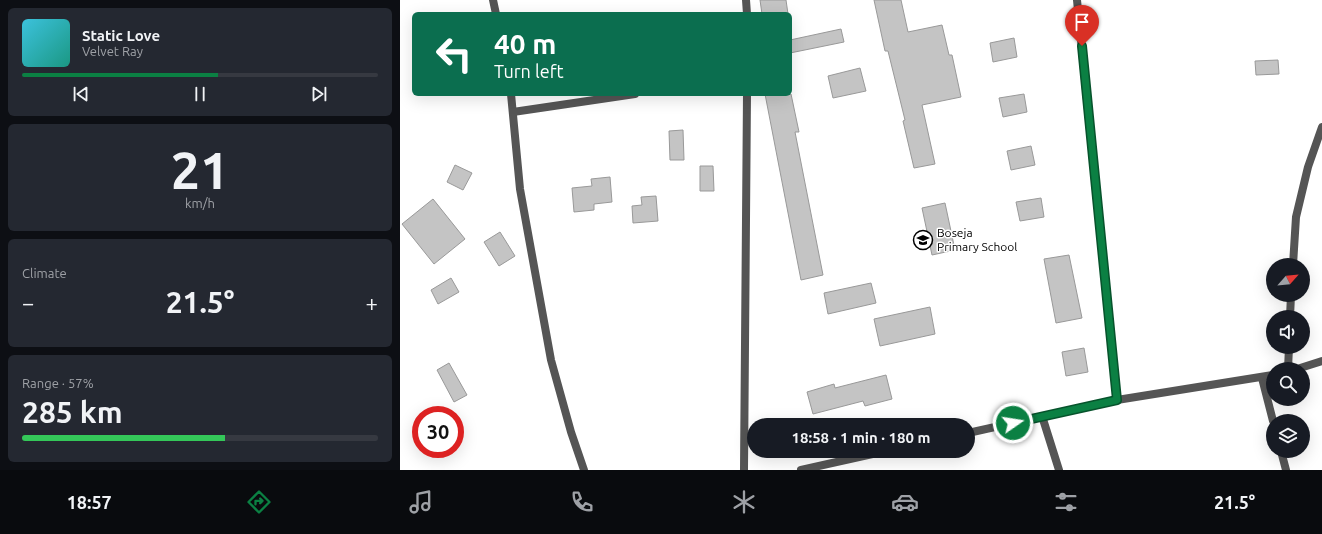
<!DOCTYPE html>
<meta charset="utf-8">
<style>
body{margin:0;font-family:Ubuntu,sans-serif;background:#242831;color:#f1f3f6;height:100vh;display:flex;flex-direction:column;font-size:15px;white-space:nowrap}
*{box-sizing:border-box;margin:0}
p{font-size:13px;color:#9ea1a6}
.icon{flex:none;width:22px;height:22px;fill:none;stroke:currentColor;stroke-width:2;stroke-linecap:round;stroke-linejoin:round}
.map{position:relative;flex:1;overflow:hidden}
.details{display:flex;flex-direction:column;gap:8px;padding:8px;background:#0d0f14;width:400px}
.details>*{flex:none}
.guide{position:absolute;left:12px;top:12px;width:380px;height:84px;border-radius:6px;box-shadow:0 4px 16px #0002;background:#0b6e4f;color:#fff;overflow:hidden}
.needle{width:26px;rotate:63deg}
.tools{position:absolute;left:866px;top:258px;display:grid;gap:8px}
.tools a{display:grid;place-items:center;width:44px;height:44px;border-radius:50%;background:#171b24;box-shadow:0 4px 16px #0002;font-size:20px}
.speed{position:absolute;left:12px;top:406px;display:flex;gap:8px;font-size:20px;font-weight:700;text-align:center}
.speed>*{display:grid;place-content:center;width:52px;height:52px;border-radius:50%;background:#171b24;box-shadow:0 4px 16px #0002;line-height:1}
.speed .limit{border:6px solid #d22;background:#fff;color:#111}
.pin{position:absolute;display:grid;place-items:center;width:34px;height:34px;color:#fff;margin:-41px -17px;border-radius:50% 50% 50% 0;rotate:-45deg;box-shadow:0 0 4px #0007}
.pin .icon{rotate:45deg}
.me{position:absolute;width:44px;margin:-22px;rotate:77deg;stroke-linejoin:round;filter:drop-shadow(0 0 3px #0008)}
.turn{display:flex;align-items:center;gap:14px;height:84px;padding:0 16px;font-size:18px}
.turn .icon{width:52px;height:52px;stroke-width:2.5}
.turn b{display:block;font-size:28px;line-height:34px}
.big{font-size:30px;font-weight:600;line-height:1.1}
.details .tile{flex:1;display:flex;flex-direction:column;justify-content:center;gap:6px;min-width:0;padding:0 14px;border-radius:6px;background:#242831}
.details .dial{align-items:center;gap:0}
.dial b{font-size:52px;line-height:1}
.song{display:flex;align-items:center;gap:12px}
.cover{width:48px;height:48px;border-radius:6px;background:linear-gradient(135deg,hsl(190 70% 55%),hsl(170 70% 35%))}
.played{height:4px;border-radius:2px;background:linear-gradient(90deg,#0b8043 55%,#363941 55%)}
.keys{display:flex;justify-content:space-around;direction:ltr}
.heat{display:flex;justify-content:space-between;align-items:center;font-size:22px;direction:ltr}
.charge{height:6px;border-radius:3px;background:linear-gradient(90deg,#34c759 57%,#363941 0)}
.trip{position:absolute;left:347px;top:418px;width:228px;height:40px;border-radius:20px;background:#171b24;box-shadow:0 4px 16px #0002;font-weight:600;line-height:40px;text-align:center}
.tabs{display:flex;height:64px;justify-content:space-around;align-items:center;background:#090b0e;color:#9ea1a6}
.tabs .icon{width:28px;height:28px}
.tabs .active{color:#0b8043}
.tabs b{font-size:18px;color:#f1f3f6}
main{display:flex;flex:1;min-height:0}
.map>svg:first-child{display:block}
.building{fill:#c4c4c4;stroke:#999}
.lines{fill:none;stroke-linecap:round;stroke-linejoin:round}
.minor{stroke:#555;stroke-width:8}
.route-casing{stroke:#07532c;stroke-width:10}
.route{stroke:#0b8043;stroke-width:7}
.labels{text-anchor:middle;stroke-width:3;stroke-linejoin:round;paint-order:stroke}
.poi-label{font-size:12px;fill:#000;stroke:#fff;text-anchor:start}
</style>
<main>
<section class="details">
<div class="tile">
<div class="song"><i class="cover"></i><div><b>Static Love</b><p>Velvet Ray</p></div></div>
<div class="played"></div>
<div class="keys"><svg class="icon" aria-label="previous" viewBox="0 0 24 24"><path d="M18 5L8 12l10 7zM5 5v14"/></svg><svg class="icon" aria-label="pause" viewBox="0 0 24 24"><path d="M8 5v14M16 5v14"/></svg><svg class="icon" aria-label="next" viewBox="0 0 24 24"><path d="M6 5l10 7-10 7zM19 5v14"/></svg></div>
</div>
<div class="tile dial"><b>21</b><p>km/h</p></div>
<div class="tile"><p>Climate</p>
<div class="heat"><a>−</a><b class="big">21.5°</b><a>+</a></div>
</div>
<div class="tile"><p>Range · 57%</p><b class="big">285 km</b><div class="charge"></div></div>
</section>
<div class="map">
<svg width="922" height="470" viewBox="0 0 922 470">
<rect width="100%" height="100%" fill="#fff"/>
<g class="building">
<path d="M360 0H386L388 14H362Z"/>
<path d="M474 0H501L508 32 542 25 549 55H552L561 97 522 105 535 164 514 168 503 121 505 120 488 51H485Z"/>
<path d="M441 29 444 42 390 53V40Z"/>
<path d="M614 38 617 57 593 62 590 43Z"/>
<path d="M878 60 879 74 856 75 855 61Z"/>
<path d="M460 68 466 91 433 98 428 76Z"/>
<path d="M365 94H391L399 132H395L423 275 401 280Z"/>
<path d="M624 94 627 112 603 117 599 98Z"/>
<path d="M283 130 284 160H270L269 131Z"/>
<path d="M631 146 635 165 611 170 607 151Z"/>
<path d="M55 165 72 173 63 190 47 182Z"/>
<path d="M300 166H313L314 191H300Z"/>
<path d="M210 177 212 202 194 204V210L174 212 172 188 192 186 191 179Z"/>
<path d="M256 196 258 221 233 223 232 206 242 205 241 197Z"/>
<path d="M641 198 644 217 620 221 616 202Z"/>
<path d="M33 199 65 239 34 264 2 224Z"/>
<path d="M545 203 555 250 532 255 522 208Z"/>
<path d="M100 232 115 256 99 266 84 242Z"/>
<path d="M669 255 682 318 656 323 644 259Z"/>
<path d="M51 278 59 292 38 304 31 290Z"/>
<path d="M471 283 476 303 428 314 424 293Z"/>
<path d="M530 307 535 334 480 346 474 319Z"/>
<path d="M684 348 688 372 666 376 662 352Z"/>
<path d="M49 363 67 395 54 402 37 370Z"/>
<path d="M486 375 492 399 465 406 463 401 413 414 407 392 434 384 435 388Z"/>
</g>
<g class="lines">
<g class="minor">
<path d="M93 0 96 14"/>
<path d="M346 0 347 14"/>
<path d="M677 0 717 400"/>
<path d="M111 94 120 189 151 360 171 432 184 470"/>
<path d="M113 112 235 94"/>
<path d="M893 265 896 217 908 167 922 127"/>
<path d="M890 317 891 295"/>
<path d="M888 369 889 347"/>
<path d="M897 369 922 361"/>
<path d="M862 378 873 421"/>
<path d="M642 416 659 470"/>
<path d="M568 433 717 400 873 375"/>
<path d="M881 451 886 470"/>
<path d="M344 470 347 94"/>
<path d="M401 470 486 451"/>
</g>
</g>
<g class="lines">
<defs>
<path id="route" d="M613 423 717 400 682 46"/>
</defs>
<use href="#route" class="route-casing"/>
<use href="#route" class="route"/>
</g>
<defs>
<symbol id="school-ring" viewBox="-11 -11 22 22"><circle r="9.5" fill="#fff" stroke="#000" stroke-width="1.5"/><path d="M0-5L7-2L0 1L-7-2ZM-4 1L0 2.5L4 1V4Q0 6-4 4Z" fill="#000"/></symbol>
</defs>
<g fill-rule="evenodd">
<use href="#school-ring" x="512" y="229" width="22" height="22"/>
</g>
<g class="labels">
<g class="poi-label">
<text x="537" y="237">Boseja<tspan x="537" dy="14">Primary School</tspan></text>
</g>
</g>
</svg>
<div class="tools">
<a><svg class="needle" viewBox="-14 -14 28 28"><path d="M0-13l5 13h-10z" fill="#e53935"/><path d="M0 13l5-13h-10z" fill="#9ea1a6"/></svg></a>
<a><svg class="icon" aria-label="sound" viewBox="0 0 24 24"><path d="M4 9h4l5-4v14l-5-4H4zM17 9q2 3 0 6"/></svg></a>
<a><svg class="icon" aria-label="search" viewBox="0 0 24 24"><circle cx="10" cy="10" r="6"/><path d="M15 15l6 6"/></svg></a>
<a><svg class="icon" aria-label="layers" viewBox="0 0 24 24"><path d="M12 4l9 5-9 5-9-5zM3 14l9 5 9-5"/></svg></a>
</div>
<div class="speed"><div class="limit">30</div></div>
<div class="pin" style="left:682px;top:46px;background:#d93025"><svg class="icon" aria-label="arrive" viewBox="0 0 24 24"><path d="M6 21V4h12l-3 4 3 4H6"/></svg></div>
<svg class="me" style="left:613px;top:423px" viewBox="-20 -20 40 40"><circle r="17" fill="#0b8043" stroke="#fff" stroke-width="3"/><path d="M0-11L8 9 0 5-8 9z" fill="#fff"/></svg>
<div class="trip">18:58 · 1 min · 180 m</div>
<div class="guide">
<div class="turn"><svg class="icon" aria-label="left" viewBox="0 0 24 24"><path d="M17 20v-9H6M10 6l-5 5 5 5"/></svg><div><b>40 m</b>Turn left</div></div>
</div>
</div>
</main>
<nav class="tabs">
<b>18:57</b>
<svg class="icon active" aria-label="directions" viewBox="0 0 24 24"><path d="M12 3l9 9-9 9-9-9zM9 14v-3h6M13 9l2 2-2 2"/></svg>
<svg class="icon" aria-label="music" viewBox="0 0 24 24"><path d="M9 18V5l10-2v13"/><circle cx="6" cy="18" r="3"/><circle cx="16" cy="16" r="3"/></svg>
<svg class="icon" aria-label="phone" viewBox="0 0 24 24"><path d="M5 4h4l2 5-3 2q2 4 5 5l2-3 5 2v4C11 20 4 13 5 4z"/></svg>
<svg class="icon" aria-label="climate" viewBox="0 0 24 24"><path d="M12 3v18M4 7l16 10M4 17L20 7"/></svg>
<svg class="icon" aria-label="car" viewBox="0 0 24 24"><path d="M5 17H2v-5l4-1 3-4h7l3 4 3 1v5h-3M9 17h6M6 11h13"/><circle cx="7" cy="17" r="2"/><circle cx="17" cy="17" r="2"/></svg>
<svg class="icon" aria-label="filters" viewBox="0 0 24 24"><path d="M4 7h16M4 17h16"/><circle cx="9" cy="7" r="2"/><circle cx="15" cy="17" r="2"/></svg>
<b>21.5°</b>
</nav>
